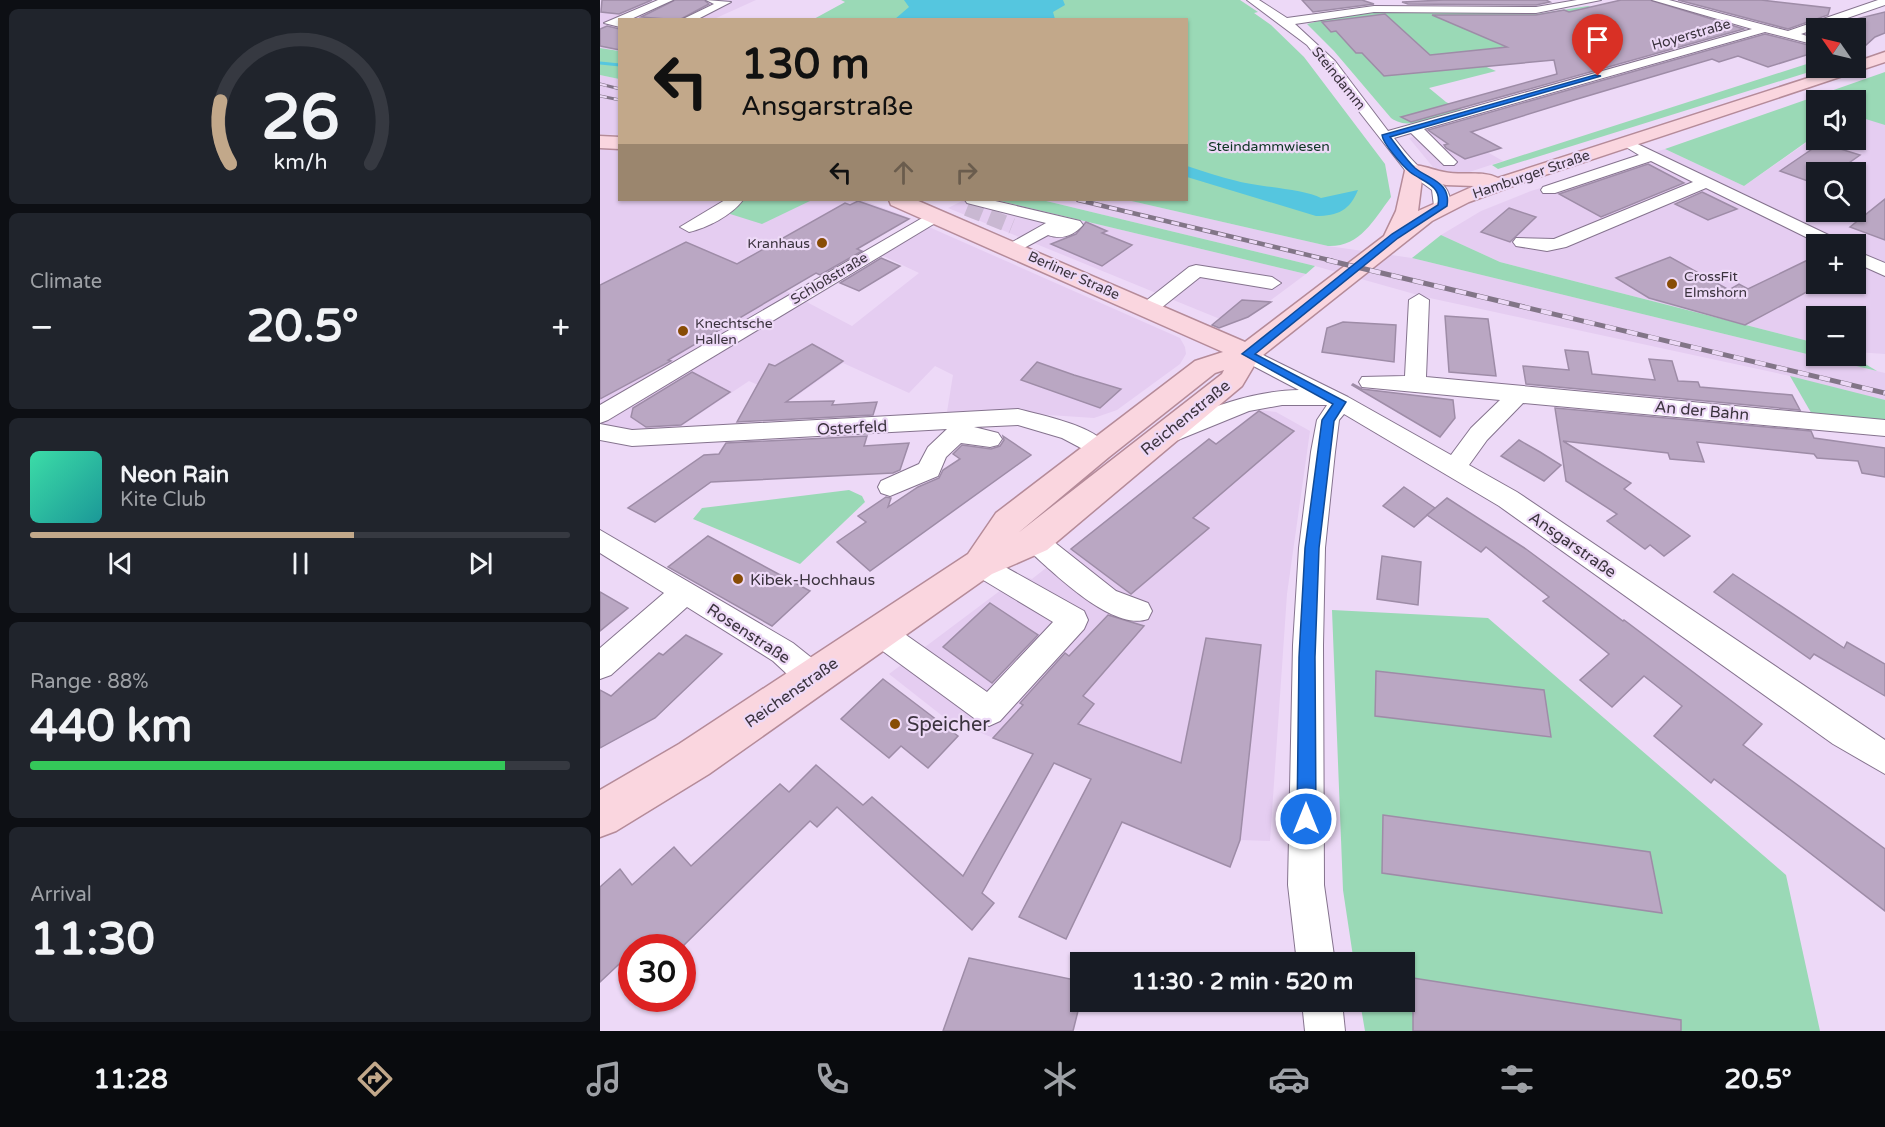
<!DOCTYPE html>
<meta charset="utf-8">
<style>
body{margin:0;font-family:"Varela Round",sans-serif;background:#20242c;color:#f1f3f6;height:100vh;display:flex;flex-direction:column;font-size:22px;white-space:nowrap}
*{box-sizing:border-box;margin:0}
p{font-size:20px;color:#9ea1a6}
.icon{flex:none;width:33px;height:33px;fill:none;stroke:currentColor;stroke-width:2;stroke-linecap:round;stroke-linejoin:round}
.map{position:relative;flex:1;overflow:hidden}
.details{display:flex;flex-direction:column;gap:9px;padding:9px;background:#0d0f14;width:600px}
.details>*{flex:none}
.guide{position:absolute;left:18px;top:18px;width:570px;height:183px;border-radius:0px;box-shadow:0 2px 4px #0004;background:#c2a88a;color:#111;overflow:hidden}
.needle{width:39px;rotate:304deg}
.fabs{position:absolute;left:1206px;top:18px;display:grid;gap:12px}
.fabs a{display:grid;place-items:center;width:60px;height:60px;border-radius:0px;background:#171b24;box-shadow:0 2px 4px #0004;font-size:30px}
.speed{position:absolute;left:18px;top:934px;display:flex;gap:12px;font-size:30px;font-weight:700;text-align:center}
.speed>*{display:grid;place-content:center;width:78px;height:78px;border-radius:50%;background:#171b24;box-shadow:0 2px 4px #0004;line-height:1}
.speed .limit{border:9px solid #d22;background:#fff;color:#111}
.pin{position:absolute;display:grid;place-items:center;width:51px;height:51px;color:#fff;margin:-62px -26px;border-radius:50% 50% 50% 0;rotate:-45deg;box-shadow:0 0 6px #0007}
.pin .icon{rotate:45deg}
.me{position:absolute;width:66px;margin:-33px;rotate:0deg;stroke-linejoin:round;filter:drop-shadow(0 0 4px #0008)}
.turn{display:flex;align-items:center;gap:21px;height:126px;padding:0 24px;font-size:27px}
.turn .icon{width:78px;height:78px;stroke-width:2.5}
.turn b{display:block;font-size:42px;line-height:51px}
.lanes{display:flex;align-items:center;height:57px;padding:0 24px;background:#0003;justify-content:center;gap:30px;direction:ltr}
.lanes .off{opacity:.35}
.big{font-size:45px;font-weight:800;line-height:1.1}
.details .tile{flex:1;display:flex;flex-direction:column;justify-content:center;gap:9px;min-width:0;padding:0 21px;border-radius:9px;background:#20242c}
.details .dial{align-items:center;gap:0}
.dial svg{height:156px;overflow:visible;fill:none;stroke:#363941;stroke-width:7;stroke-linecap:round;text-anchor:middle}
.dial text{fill:#f1f3f6;stroke:none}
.song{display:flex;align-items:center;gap:18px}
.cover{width:72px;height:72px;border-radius:9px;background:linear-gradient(135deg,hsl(160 70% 55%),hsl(180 70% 35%))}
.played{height:6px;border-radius:3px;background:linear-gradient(90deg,#c2a88a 60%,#363941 60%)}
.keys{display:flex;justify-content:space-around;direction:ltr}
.heat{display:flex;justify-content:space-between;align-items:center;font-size:33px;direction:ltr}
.charge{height:9px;border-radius:4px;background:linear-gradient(90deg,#34c759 88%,#363941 0)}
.trip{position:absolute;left:470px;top:952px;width:345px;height:60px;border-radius:0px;background:#171b24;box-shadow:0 2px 4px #0004;font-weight:800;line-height:60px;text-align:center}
.tab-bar{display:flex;height:96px;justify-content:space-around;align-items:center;background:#090b0e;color:#9ea1a6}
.tab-bar .icon{width:42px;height:42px}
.tab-bar .selected{color:#c2a88a}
.tab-bar b{font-size:27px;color:#f1f3f6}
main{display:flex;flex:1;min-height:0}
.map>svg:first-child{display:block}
.built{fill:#e5cdf1;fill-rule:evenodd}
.green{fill:#9ad9b6}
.water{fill:#55c6df}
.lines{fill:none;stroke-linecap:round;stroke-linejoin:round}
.stream{stroke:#55c6df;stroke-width:3}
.building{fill:#baa7c3;stroke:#9e8ca7;stroke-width:1.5}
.minor-tunnel{stroke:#c9b8d2;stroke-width:16;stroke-dasharray:16 8;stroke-linecap:butt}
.minor-casing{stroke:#85738e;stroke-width:2}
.major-casing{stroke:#b58b99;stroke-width:3}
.minor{fill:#fff;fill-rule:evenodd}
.major{fill:#fad6df;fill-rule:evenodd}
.rail-far2-casing{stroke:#827587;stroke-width:3}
.rail-far1-casing{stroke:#827587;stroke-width:4.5}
.rail-casing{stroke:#827587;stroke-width:5}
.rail-far2{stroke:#edd9f7;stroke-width:2;stroke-dasharray:7;stroke-linecap:butt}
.rail-far1{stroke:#edd9f7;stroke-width:3;stroke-dasharray:8;stroke-linecap:butt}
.rail{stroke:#edd9f7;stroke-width:4;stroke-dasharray:11;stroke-linecap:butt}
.route{fill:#1a73e8;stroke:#114b97;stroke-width:1.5}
.poi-dot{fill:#884d06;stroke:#edd9f7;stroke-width:2}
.labels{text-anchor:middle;stroke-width:4.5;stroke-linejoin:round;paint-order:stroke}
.far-street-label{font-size:14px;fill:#3b333e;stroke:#edd9f7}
.far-park-label{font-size:14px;fill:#0d3422;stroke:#edd9f7}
.far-poi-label{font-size:14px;fill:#3b333e;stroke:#edd9f7;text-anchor:start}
.street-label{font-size:16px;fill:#3b333e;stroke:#edd9f7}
.poi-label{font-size:16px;fill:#3b333e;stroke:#edd9f7;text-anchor:start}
.near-poi-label{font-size:20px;fill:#3b333e;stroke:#edd9f7;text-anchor:start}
</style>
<main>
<section class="details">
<div class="tile dial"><svg viewBox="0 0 100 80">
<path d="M14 69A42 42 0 1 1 86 69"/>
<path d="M14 69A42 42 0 0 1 9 37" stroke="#c2a88a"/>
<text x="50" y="56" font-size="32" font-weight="700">26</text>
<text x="50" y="72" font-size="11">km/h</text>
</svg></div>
<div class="tile"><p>Climate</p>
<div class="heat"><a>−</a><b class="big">20.5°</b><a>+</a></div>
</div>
<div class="tile">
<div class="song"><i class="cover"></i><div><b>Neon Rain</b><p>Kite Club</p></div></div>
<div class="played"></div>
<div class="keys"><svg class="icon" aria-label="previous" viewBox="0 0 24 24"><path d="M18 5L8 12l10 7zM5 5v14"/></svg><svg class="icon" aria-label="pause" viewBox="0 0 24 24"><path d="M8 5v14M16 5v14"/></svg><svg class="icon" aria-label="next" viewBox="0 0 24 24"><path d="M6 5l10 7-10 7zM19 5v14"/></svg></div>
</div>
<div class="tile"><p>Range · 88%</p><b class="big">440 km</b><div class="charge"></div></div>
<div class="tile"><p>Arrival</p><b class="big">11:30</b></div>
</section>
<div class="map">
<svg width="1285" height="1031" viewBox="0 0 1285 1031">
<rect width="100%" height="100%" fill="#edd9f7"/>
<g class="built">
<path d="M22 0H156L114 19 20 20 19 51 0 48V8Z"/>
<path d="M0 75 19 79V135L0 134Z"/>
<path d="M1285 87V354L1256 352V316H1216V343L900 262 841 235 881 211 931 191 1065 149 1144 186 1216 136V140H1256V108ZM1216 172H1256V212H1216ZM1216 244H1256V284H1216Z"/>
<path d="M846 129 903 161 860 175 846 173 833 167 809 138Z"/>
<path d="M0 148 19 149 20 200H262L310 218 186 291 252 326 319 273 279 254 329 227 580 338 585 347 586 354 580 364 517 410 494 418 419 413 346 418 353 375 335 366 309 393 243 363 191 400 149 381 71 433 38 434 0 426Z"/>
<path d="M364 200H396L706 274 648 317 635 321 620 319 348 208Z"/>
<path d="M442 200H527L728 246 812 258 1285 373V421L1213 416 1190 376 825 297 715 266Z"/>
<path d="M658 410 676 412 710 431 687 594 670 841 640 840 345 718 289 674 421 575 432 579 609 439 617 443Z"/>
</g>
<g class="green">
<path d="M241 0H640L658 12 654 13 671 25 704 57 785 164 791 197C773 221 760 247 728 246L527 200H586V20H212L245 2Z"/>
<path d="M988 6 1042 25 943 43 870 51 868 59 896 71 829 88 846 102 862 110C841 116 810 132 791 118L734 51 707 24 743 15 797 11 806 13 846 10 937 14Z"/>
<path d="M0 48 19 51V79L0 75Z"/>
<path d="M1216 61V68H1222L898 169 892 165Z"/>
<path d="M1285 72V125L1256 116V100H1216V135L1144 186 1065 149Z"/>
<path d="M143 200H212L162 224 127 213Z"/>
<path d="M396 200H442L715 266 706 274Z"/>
<path d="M841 235 900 262 1216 343V356H1252L1277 371 812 258Z"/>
<path d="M1190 376 1285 400V421L1213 416Z"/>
<path d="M249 490 262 496 265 502 200 564 93 519 102 508Z"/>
<path d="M732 610 888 618 1186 875 1220 1031H765L760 1002H804V963H754L743 890Z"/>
</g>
<g class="water">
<path d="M304 0H463L465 5 453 12 455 19H295L309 7Z"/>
<path d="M587 166C603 171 620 177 637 181 659 187 704 189 721 198L758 190C750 210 738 216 716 216L587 177Z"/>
</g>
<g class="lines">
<path class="stream" d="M0 63 20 65"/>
</g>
<g class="building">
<path d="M2 0H52L19 14 1 12Z"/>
<path d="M75 0H104L109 4 79 20 41 17Z"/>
<path d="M702 0H762L774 4 713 12Z"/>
<path d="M844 0H946L950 2 936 5 808 4 802 2Z"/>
<path d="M1021 0H1050L1144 29 811 122 801 117 957 74 954 60 784 76 762 53H756L736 31 731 32 722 22 785 14 830 55 907 47 832 15H936L964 10 969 12Z"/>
<path d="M1078 0H1161L1230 8 1228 15 1188 29Z"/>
<path d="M1285 12V33L1275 37 1256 54V19Z"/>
<path d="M7 26 20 29V50L0 46V29Z"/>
<path d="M1165 34 1216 47V52L1168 67 1138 56 1119 62 1112 59 974 100 871 132 901 148 865 159 846 148 844 145 848 144 828 130Z"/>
<path d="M1221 143 1260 155 1236 172H1216V184L1180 171Z"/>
<path d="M1048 164 1084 183 1001 217 959 194Z"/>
<path d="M1102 192 1137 209 1108 220 1075 204Z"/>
<path d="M1285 199V240L1250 227Z"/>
<path d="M258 201 309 219 257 249 262 251 220 275 216 273 68 360 71 361 0 399V285L86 242 137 264 245 203 250 205Z"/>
<path d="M909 208 936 217 910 242 881 232Z"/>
<path d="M486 222 507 231 502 233 532 245 502 266 451 244 476 234Z"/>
<path d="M1216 256V287L1145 325 1049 298 1016 278 1070 257 1129 290 1139 284 1148 289Z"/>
<path d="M281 258 300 266 259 291 240 283Z"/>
<path d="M642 300 671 302 648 317 619 328 612 325Z"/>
<path d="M845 316 888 319 896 376 849 372Z"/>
<path d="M743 322 796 325 794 362 722 352 727 328Z"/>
<path d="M212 344 243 361 186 402 234 401 232 405 277 402 273 415 137 422 169 364 175 366Z"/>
<path d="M965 350 988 352 992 374 1055 380 1049 359 1072 361 1078 381 1098 382 1100 387 1192 395 1200 410 926 384 923 366 969 370Z"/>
<path d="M437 362 474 375 521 389 500 408 421 380Z"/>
<path d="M92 372 130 392 81 425 46 427 31 417 33 408Z"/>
<path d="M753 384 762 389 853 400 855 418 840 437 752 385Z"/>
<path d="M955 408 1211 431 1214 438 1285 448V477L1262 473 1258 461 1217 458 1214 454 1097 442 1104 462 1070 459 1068 453 963 441 1031 483 1024 489 1090 536 1064 556 1050 545 1045 549 1007 521 1017 514 966 481Z"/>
<path d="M659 411 694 431 593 518 609 528 531 594 471 549 609 439 616 444Z"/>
<path d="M267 436 264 446 309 443 300 470 293 473 111 482 55 522 28 508 104 455 119 454 126 443Z"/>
<path d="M403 436 431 455 270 571 237 542 266 522 258 516 286 497 291 498 288 507 318 487 339 478 343 470 360 459 353 454 362 445 391 449 400 446 404 440Z"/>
<path d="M919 440 940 452 961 465 944 481 901 456Z"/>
<path d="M804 487 835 508 814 527 783 506Z"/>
<path d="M847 498 926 549 1023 621 1024 620 1162 724 1143 745 1285 849V911L1114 779 1111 783 1054 736 1082 706 1044 676 1012 707 980 680 1009 654 943 601 949 597 886 547 881 552 827 515Z"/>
<path d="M108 536 210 591 172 626 68 567Z"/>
<path d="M782 556 821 562 818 605 777 599Z"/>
<path d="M1133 574 1244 648 1247 642 1285 664V696L1214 654 1210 659 1114 592Z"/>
<path d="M0 592 28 608 0 631Z"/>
<path d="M390 603 438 635 392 683 343 647Z"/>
<path d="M508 615 544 626 483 696 494 704 478 724 581 763 606 638 661 645 640 840 630 867 522 822 466 939 419 917 491 779 454 763 382 893 394 903 372 930 237 807 217 827 210 821 81 948H56L47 938 36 948H32V952L0 982V887L20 869 32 885 74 847 91 866 180 784 189 792 216 765 263 805 272 797 363 876 433 754 393 738 423 705 420 703 465 653 469 656Z"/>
<path d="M86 635 122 654 55 718 0 748V690L11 696 59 653 63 655Z"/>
<path d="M776 671 944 690 951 737 775 716Z"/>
<path d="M283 679 358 736 328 768 301 746 289 758 241 719Z"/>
<path d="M783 815 1050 852 1062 913 782 873Z"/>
<path d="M369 958 480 981V1003L473 1031H343Z"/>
<path d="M813 978 1081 1020V1031H813Z"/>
</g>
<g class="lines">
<path class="minor-tunnel" d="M367 208 412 226"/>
<defs>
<g id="minor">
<path d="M58 0H73L29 20H20V27L4 23Z"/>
<path d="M106 0 131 2 96 20H81L114 4Z"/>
<path d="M647 0H659L687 18 774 6 936 7 977 0H1001L936 13 774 12 695 24 735 61 788 131 1152 29 1052 0H1069L1188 31 1278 0H1285V5L1201 34 1216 39V45L1165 32 824 129 857 162 854 165H844L811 133 794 138C801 147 808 156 816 164 830 179 852 181 850 206L842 211 834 206 832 190 805 170 707 45Z"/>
<path d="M1025 138 1239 240 1242 244H1220L1106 188 966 247 947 251 916 246 913 242 916 238 954 239 1093 182 1051 161 955 193H943L941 190 943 187 1039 155 1018 142Z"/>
<path d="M125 200H143C132 215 107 228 89 232L80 227Z"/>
<path d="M365 200H391L480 221 483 225C473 236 462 240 448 235L413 254 407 253 404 249 407 245 446 223 367 203Z"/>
<path d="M336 210 344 215 342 219 8 420 0 423V405Z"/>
<path d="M1256 251 1285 263V276L1256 263Z"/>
<path d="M596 265 672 277 681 283 672 289 600 277 556 312H542L539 308 542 304 589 267Z"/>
<path d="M819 294 829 300 826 377 1285 420V436L923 403 887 440 869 465 917 492 1285 740V774L1233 744 899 506 744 414 739 420 735 452 725 548 723 645 724 885 735 963H697L688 885 693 645 699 548 711 452 717 420 727 405H682L649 411 573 442 565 440 561 434 565 428C608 408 650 391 699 390L640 359 637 354 640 349 647 347 748 397 851 455 871 428 900 400 762 387 759 382 762 377 805 376 809 300Z"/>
<path d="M418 409C443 416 496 425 510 449L506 455 498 457 462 438 418 425 374 427 398 433 402 439 398 445 390 447 361 443 346 457 338 476 290 496 281 493 278 487 281 481 319 464 328 447 347 429 32 446 0 440V424L32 430Z"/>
<path d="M0 530 193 643 223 667 227 677 223 687 212 691 201 687 173 661 87 607 11 675 0 679V648L64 593 0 553Z"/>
<path d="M435 531 444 534 516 591 548 603 552 611 548 619C512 632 452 571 426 548L422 541 426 534Z"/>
<path d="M380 553 484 611 488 620 484 629 400 721 389 726 378 721 269 641 265 632 269 623 279 619 289 623 387 692 453 622 370 572 367 564 370 556Z"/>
<path d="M702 1002H742L745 1031H705Z"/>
</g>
<g id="major">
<path d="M1285 52V62L918 184 869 202 832 221 658 359 642 386 447 550 392 574 109 774 16 831 0 837V790L79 744 368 554 396 513 595 361 623 352 291 205 289 200H316L645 342 784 236 796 211 806 166C819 163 832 170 844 172 862 176 882 170 898 178L1239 68H1256V62ZM822 179 846 185 874 186 818 211ZM624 370 622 374 418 533 509 457 615 373Z"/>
<path d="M0 136 20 137V149L0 148Z"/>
</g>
</defs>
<use href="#minor" class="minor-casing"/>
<use href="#major" class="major-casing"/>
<use href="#minor" class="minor"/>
<use href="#major" class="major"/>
<defs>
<g id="rail-far2">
<path d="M0 84 20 89"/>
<path d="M0 96 20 100"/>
</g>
<path id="rail-far1" d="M478 200 733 261"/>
<path id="rail" d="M727 260 1285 393"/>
</defs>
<use href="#rail-far2" class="rail-far2-casing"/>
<use href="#rail-far1" class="rail-far1-casing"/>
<use href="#rail" class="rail-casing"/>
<use href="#rail-far2" class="rail-far2"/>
<use href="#rail-far1" class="rail-far1"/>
<use href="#rail" class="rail"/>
</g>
<path class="route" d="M995 75 1001 76 790 137C798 147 806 160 815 168 830 180 851 182 847 206L798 238 655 354 746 402 734 421 719 548 715 657 716 819 713 826 706 828 700 826 697 819 699 657 705 548 722 420 733 404 642 354 792 234 838 205C842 185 823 182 810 172 802 165 783 144 782 135Z"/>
<g class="poi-dot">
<circle cx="222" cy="243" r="6"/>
<circle cx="1072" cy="284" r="6"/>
<circle cx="83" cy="331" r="6"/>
<circle cx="138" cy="579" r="6"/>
<circle cx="295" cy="724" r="6"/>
</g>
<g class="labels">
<g class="far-street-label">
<text transform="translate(1091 34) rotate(-16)" y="5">Hoyerstraße</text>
<text transform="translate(739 78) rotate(51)" y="5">Steindamm</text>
<text transform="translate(931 174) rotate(-19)" y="5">Hamburger Straße</text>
<text transform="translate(474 275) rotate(24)" y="5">Berliner Straße</text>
<text transform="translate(229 278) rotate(-31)" y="5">Schloßstraße</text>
</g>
<g class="far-park-label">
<text x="669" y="151">Steindammwiesen</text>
</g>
<g class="far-poi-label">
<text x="210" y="248" text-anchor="end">Kranhaus</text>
<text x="1084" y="281">CrossFit<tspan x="1084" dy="16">Elmshorn</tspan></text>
<text x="95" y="328">Knechtsche<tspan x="95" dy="16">Hallen</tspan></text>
</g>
<g class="street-label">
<text transform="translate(1102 410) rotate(5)" y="6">An der Bahn</text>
<text transform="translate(585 417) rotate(-39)" y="6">Reichenstraße</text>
<text transform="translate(252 427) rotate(-3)" y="6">Osterfeld</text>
<text transform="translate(973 544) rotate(35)" y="6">Ansgarstraße</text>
<text transform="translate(149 633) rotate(33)" y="6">Rosenstraße</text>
<text transform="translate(191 692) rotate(-35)" y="6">Reichenstraße</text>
</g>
<g class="poi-label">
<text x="150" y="585">Kibek-Hochhaus</text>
</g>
<g class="near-poi-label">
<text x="307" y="731">Speicher</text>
</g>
</g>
</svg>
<div class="fabs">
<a><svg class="needle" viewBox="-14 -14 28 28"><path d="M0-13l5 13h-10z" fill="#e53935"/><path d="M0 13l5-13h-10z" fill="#9ea1a6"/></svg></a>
<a><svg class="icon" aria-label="sound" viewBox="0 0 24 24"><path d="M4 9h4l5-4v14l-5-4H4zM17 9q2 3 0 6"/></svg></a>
<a><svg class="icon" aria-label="search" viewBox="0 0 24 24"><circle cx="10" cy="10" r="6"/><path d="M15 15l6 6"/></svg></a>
<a>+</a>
<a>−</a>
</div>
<div class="speed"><div class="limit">30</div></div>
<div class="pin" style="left:998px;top:76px;background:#d93025"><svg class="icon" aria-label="arrive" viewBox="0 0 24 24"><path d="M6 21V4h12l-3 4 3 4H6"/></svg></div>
<svg class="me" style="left:706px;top:819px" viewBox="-20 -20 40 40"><circle r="17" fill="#1a73e8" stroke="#fff" stroke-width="3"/><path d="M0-11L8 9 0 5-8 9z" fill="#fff"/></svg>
<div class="trip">11:30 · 2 min · 520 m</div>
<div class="guide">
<div class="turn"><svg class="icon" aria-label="left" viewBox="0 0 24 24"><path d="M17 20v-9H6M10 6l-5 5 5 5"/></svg><div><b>130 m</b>Ansgarstraße</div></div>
<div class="lanes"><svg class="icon" aria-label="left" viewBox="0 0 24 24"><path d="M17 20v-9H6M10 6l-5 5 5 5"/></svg><svg class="icon off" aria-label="ahead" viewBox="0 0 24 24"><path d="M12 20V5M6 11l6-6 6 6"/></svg><svg class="icon off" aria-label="right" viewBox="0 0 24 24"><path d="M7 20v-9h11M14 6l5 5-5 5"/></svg></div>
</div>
</div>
</main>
<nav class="tab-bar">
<b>11:28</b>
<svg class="icon selected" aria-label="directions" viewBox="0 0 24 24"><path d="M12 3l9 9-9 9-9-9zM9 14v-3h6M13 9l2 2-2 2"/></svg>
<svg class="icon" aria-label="music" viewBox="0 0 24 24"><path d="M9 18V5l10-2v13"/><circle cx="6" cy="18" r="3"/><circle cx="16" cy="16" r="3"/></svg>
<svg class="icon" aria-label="phone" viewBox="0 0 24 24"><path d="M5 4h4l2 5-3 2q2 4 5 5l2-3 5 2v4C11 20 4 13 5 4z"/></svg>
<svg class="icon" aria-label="climate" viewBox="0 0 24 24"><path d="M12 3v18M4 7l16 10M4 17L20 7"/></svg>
<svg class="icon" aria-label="car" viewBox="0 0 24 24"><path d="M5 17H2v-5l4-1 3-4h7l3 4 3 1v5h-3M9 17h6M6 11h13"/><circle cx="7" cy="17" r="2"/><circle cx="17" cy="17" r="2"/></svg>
<svg class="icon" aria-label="filters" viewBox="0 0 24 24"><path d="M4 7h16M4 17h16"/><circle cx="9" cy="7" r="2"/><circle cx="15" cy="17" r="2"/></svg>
<b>20.5°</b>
</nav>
